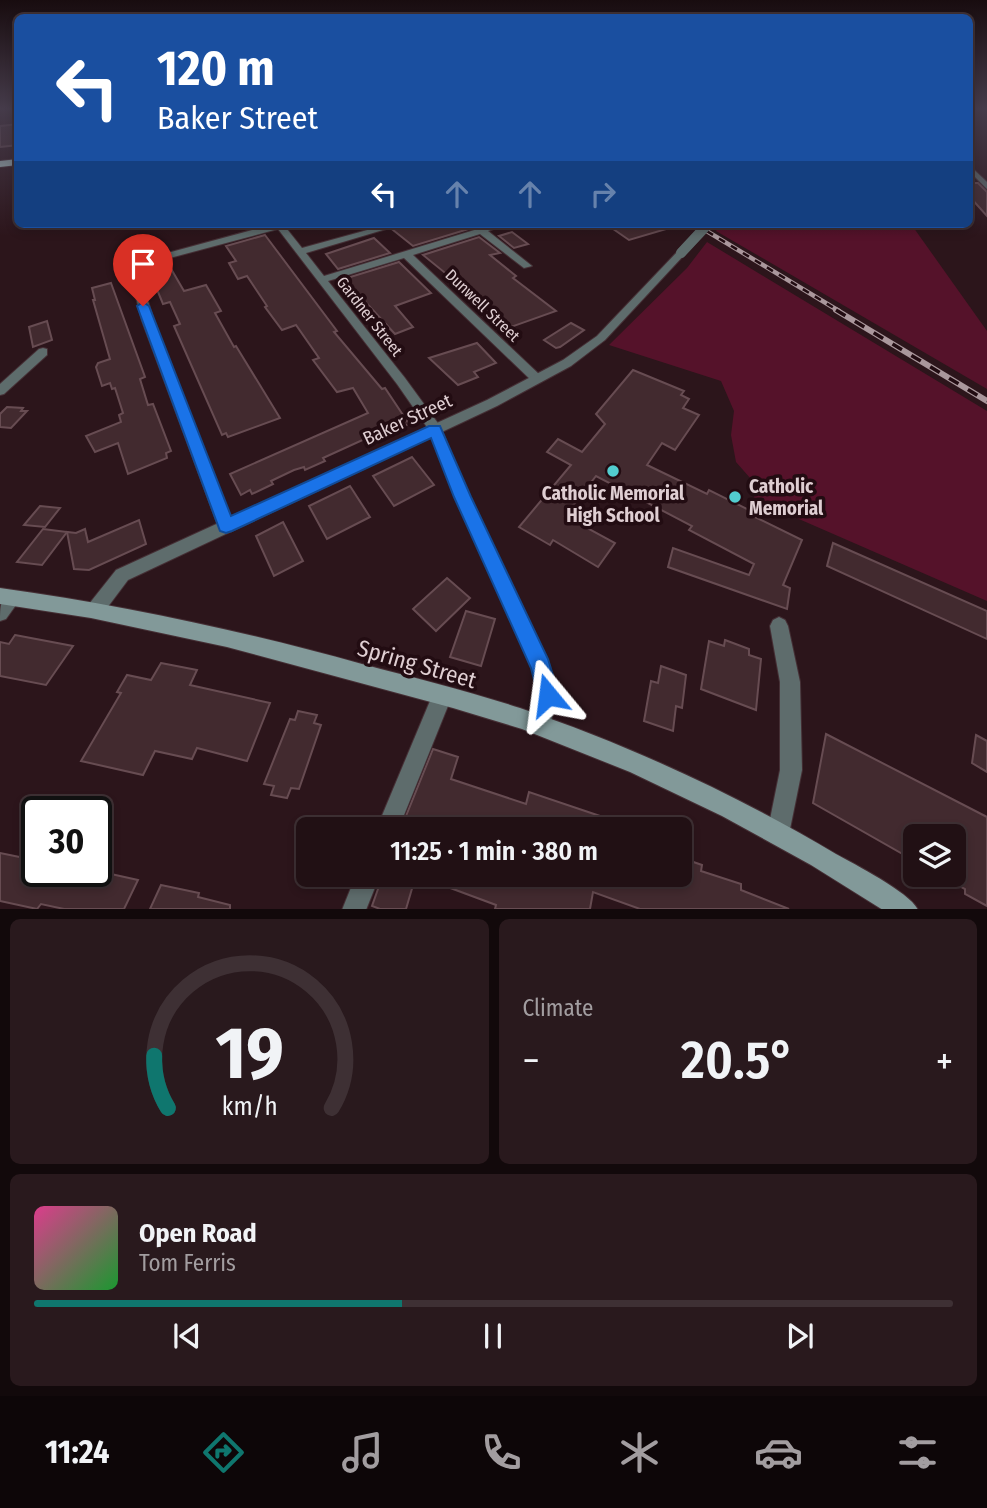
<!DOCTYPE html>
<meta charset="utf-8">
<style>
body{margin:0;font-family:"Fira Sans Condensed",sans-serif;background:#29191d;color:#f1f3f6;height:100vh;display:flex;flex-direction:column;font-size:26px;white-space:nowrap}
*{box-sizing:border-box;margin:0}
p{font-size:23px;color:#a29da0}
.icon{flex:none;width:38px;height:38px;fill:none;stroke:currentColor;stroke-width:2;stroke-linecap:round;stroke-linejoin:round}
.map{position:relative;height:909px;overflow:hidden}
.drawer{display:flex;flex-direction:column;gap:10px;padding:10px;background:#12090b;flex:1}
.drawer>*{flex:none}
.top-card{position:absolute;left:14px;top:14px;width:959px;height:214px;border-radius:10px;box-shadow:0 4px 10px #0003,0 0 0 2px #3e3034;background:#1a4fa0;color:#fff;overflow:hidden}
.buttons{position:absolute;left:903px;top:824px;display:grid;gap:14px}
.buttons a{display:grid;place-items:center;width:63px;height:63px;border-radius:10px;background:#211014;box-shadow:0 4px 10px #0003,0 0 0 2px #3e3034;font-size:35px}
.speed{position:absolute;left:21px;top:796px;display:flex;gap:14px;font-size:35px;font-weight:700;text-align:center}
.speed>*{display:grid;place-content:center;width:91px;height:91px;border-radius:50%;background:#211014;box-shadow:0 4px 10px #0003,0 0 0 2px #3e3034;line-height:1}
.speed .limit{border:4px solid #111;border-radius:10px;background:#fff;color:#111}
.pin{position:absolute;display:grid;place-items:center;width:60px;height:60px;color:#fff;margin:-72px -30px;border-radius:50% 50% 50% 0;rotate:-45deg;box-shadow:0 0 7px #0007}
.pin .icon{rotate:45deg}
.me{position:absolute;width:77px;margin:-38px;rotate:344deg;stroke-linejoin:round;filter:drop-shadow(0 0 5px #0008)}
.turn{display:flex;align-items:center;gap:24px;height:147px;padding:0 28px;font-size:32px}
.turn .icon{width:91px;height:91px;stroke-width:2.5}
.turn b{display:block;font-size:49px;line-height:60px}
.lanes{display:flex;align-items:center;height:66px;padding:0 28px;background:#0003;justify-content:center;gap:35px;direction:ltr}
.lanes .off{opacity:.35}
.big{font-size:52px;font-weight:600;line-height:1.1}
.drawer .widget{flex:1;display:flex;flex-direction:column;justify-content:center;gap:10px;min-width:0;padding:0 24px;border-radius:10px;background:#29191d}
.drawer .dial{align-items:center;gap:0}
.dial svg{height:182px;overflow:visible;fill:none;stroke:#3e3034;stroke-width:7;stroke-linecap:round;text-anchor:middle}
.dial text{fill:#f1f3f6;stroke:none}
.song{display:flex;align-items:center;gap:21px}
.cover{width:84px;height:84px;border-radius:10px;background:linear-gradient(135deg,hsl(330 70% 55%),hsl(130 70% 35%))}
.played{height:7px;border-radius:4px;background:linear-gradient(90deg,#0f766e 40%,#3e3034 40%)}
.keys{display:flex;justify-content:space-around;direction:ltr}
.heat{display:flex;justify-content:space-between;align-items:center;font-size:38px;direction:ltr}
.drawer .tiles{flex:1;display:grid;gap:10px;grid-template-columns:1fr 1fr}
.widget:last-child{grid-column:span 2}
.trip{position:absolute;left:296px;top:817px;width:396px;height:70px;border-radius:10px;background:#211014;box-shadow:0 4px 10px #0003,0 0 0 2px #3e3034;font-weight:600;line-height:70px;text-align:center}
.dock{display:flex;height:112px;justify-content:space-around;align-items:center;background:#0d0608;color:#a29da0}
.dock .icon{width:49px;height:49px}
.dock .active{color:#0f766e}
.dock b{font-size:32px;color:#f1f3f6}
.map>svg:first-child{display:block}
.green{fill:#55122a}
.building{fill:#422a2f;stroke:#674c52;stroke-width:2}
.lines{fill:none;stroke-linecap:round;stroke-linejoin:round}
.minor-casing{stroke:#452f35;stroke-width:2}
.tertiary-casing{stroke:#452f35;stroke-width:2}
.secondary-casing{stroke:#452f35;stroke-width:2}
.trunk-casing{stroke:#452f35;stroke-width:2}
.minor{fill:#5e6c6c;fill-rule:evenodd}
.tertiary{fill:#5e6c6c;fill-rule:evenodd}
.secondary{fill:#829999;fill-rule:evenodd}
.trunk{fill:#accccc;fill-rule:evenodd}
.rail-far1-casing{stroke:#aa979c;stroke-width:4.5}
.rail-casing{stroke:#aa979c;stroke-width:6}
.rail-far1{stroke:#220c12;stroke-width:2.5;stroke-dasharray:7;stroke-linecap:butt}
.rail{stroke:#220c12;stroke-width:3.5;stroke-dasharray:11;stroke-linecap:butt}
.tertiary-bridge-casing{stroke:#452f35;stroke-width:10;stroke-linecap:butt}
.tertiary-bridge{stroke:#5e6c6c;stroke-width:10}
.route{fill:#1a73e8;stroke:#114b97;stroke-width:2}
.poi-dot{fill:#52cdcf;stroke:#220c12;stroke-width:2.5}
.labels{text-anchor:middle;stroke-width:7;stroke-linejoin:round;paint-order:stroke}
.far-street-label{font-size:16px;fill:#dfced2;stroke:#220c12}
.street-label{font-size:19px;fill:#dfced2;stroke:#220c12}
.poi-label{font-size:19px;font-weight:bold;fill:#dfced2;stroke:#220c12;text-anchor:start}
.near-street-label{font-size:23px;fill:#dfced2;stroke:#220c12}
</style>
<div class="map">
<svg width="987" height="910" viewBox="0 0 987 910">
<rect width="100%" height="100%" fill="#2c151b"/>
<g class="green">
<path d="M721 224H911L987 331V389L716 231Z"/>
<path d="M707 242 987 411V601L753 499 758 487 736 462 731 435 734 411 721 381 609 345 687 268Z"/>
</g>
<g class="building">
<path d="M18 124V145L0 147V126Z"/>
<path d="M970 183H978L987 192V216L970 197Z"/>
<path d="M406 224H471L475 227 413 246 393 230Z"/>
<path d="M606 224H673V227L629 240Z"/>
<path d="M512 232 528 244 514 248 499 236Z"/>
<path d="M265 235 337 331 334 332 382 389 385 388 409 424 382 435 380 432 323 458 325 461 305 470 304 467 294 470 271 481 273 484 252 494 250 490 241 495 230 474 368 413 353 388 337 392 313 360 319 358 296 325 282 330 265 307 267 306 247 276 238 279 229 263 236 261 226 246Z"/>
<path d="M479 237 500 253 490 255 516 276 513 278 556 311 508 328 476 301 458 280 455 281 423 255Z"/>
<path d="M374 238 390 253 338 269 326 254Z"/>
<path d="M399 262 431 293 395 306 413 327 395 334 358 294 347 278Z"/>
<path d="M170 267 184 291 206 285 221 311 215 313 234 347 236 346 280 418 228 437 226 433 222 435 174 326 180 324 170 302 163 304 151 275 152 272Z"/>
<path d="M111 283 145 377 140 379 148 405 153 404 171 451 166 453 167 458 128 474 118 443 95 452 86 436 121 422 119 415 123 413 115 388 112 389 110 383 102 386 96 367 98 363 110 359 93 300H95L92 288Z"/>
<path d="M47 321 52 340 33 347 29 327Z"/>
<path d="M571 323 584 330 560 347 556 348 544 340Z"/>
<path d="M477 343 496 363 474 372 478 377 458 385 429 358Z"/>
<path d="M633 370 684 391 681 395 689 399 683 408 699 415 675 450 662 443 647 465 707 494 709 490 753 512 751 515 802 540 783 585 790 588 787 609 668 567 673 548 749 575 754 564 689 530 692 526 596 476 565 516 615 543 598 567 553 540 550 545 519 527 571 465 547 452 558 439 582 452 605 424 596 414Z"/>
<path d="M7 407 23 408 21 411H27L11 428 0 427V414Z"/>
<path d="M412 457 434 485 394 506 373 476Z"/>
<path d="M350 486 370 517 327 539 309 506Z"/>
<path d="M40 506 60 508 45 527 24 525Z"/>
<path d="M139 520 146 544 89 570 74 569 67 532 76 533 85 529 88 542Z"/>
<path d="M283 522 303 561 274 576 256 536Z"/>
<path d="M43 529 67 532 42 565 17 562Z"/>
<path d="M833 543 987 611V639L827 566Z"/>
<path d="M447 578 470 598 436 631 413 609Z"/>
<path d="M466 611 495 619 481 666 450 657Z"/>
<path d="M15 635 73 646 46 685 0 676V642L9 644Z"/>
<path d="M725 640 749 649V655L761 659 756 710 701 689 709 641 724 646Z"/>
<path d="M161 663 197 670 190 685 270 703 247 761 197 748 192 759 155 751 143 775 81 761 121 693 117 692 127 675 151 680Z"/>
<path d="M661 666 686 675 682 708 676 706 673 731 644 721 651 681 658 683Z"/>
<path d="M298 711 317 715 314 723 321 725 299 789 291 788 287 798 271 795 274 786 264 784 290 719 295 720Z"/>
<path d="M826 734 987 817V906L965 894V889L954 883V836H915V861L813 803Z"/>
<path d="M976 735 987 741V772L972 763Z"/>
<path d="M433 749 458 757 451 779 526 804 529 792 603 817 601 830H426L404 821Z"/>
<path d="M0 853 34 860 27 872H102L138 880 124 909H64L41 904 37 909 0 901Z"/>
<path d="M679 857 702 865 701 871 741 884V890L789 909H640L593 892 590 909H495L496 905 418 876 679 875Z"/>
<path d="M383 875H416L406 909H380L372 906Z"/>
<path d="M161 885 199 893 198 897 230 905V909H150Z"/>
</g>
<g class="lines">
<defs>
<g id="minor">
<path d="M970 166 987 182V189L970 172Z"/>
<path d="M274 224H283L302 248 389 224H403L306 253 324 276 494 224H507L488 231 532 266 524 268 480 234 413 255 541 376 543 379 541 382H533L404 258 328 281 405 378 440 426 469 497 550 667 558 695 548 733 541 736 534 733 531 726 538 695 532 668 455 497 429 430 397 384 278 229 155 262 139 271 154 321 234 526 232 531 226 533 220 531 142 321 129 270 149 258Z"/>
<path d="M43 348 47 349V355L4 394 0 395V384L39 349Z"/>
<path d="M779 617 785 620 788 626 800 682 802 770 789 834 786 842 778 845 770 842 767 834 780 770V682L770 626 773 620Z"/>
<path d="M442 686 449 689 452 696 398 830H376L435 689Z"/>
<path d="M356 875H380L366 910H342Z"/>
</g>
<g id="tertiary">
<path d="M678 251 686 253 605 340 571 366 497 406 128 580 101 616 95 618 89 616 86 610 89 604 116 570 487 400 563 360 597 336Z"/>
<path d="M12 590 18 592 21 598 6 619 0 621C0 608 0 596 12 590Z"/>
</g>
<path id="secondary" d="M0 588C123 605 243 631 362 664 415 678 468 691 520 708 629 745 737 795 836 854 854 864 911 893 918 910H883L811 865 722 816 630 772 522 729 453 708 227 647 91 618 0 604Z"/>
<path id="trunk" d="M18 159V165L0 167V161Z"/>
</defs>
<use href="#minor" class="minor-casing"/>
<use href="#tertiary" class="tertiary-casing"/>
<use href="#secondary" class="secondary-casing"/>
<use href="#trunk" class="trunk-casing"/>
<use href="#minor" class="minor"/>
<use href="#tertiary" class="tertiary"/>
<use href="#secondary" class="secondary"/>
<use href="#trunk" class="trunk"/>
<defs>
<path id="rail-far1" d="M695 224 839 311"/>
<path id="rail" d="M836 310 987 401"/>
</defs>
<use href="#rail-far1" class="rail-far1-casing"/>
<use href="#rail" class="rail-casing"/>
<use href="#rail-far1" class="rail-far1"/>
<use href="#rail" class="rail"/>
<defs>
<path id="tertiary-bridge" d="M681 253 708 224"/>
</defs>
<use href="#tertiary-bridge" class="tertiary-bridge-casing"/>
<use href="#tertiary-bridge" class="tertiary-bridge"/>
</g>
<linearGradient id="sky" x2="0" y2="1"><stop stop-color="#180c0f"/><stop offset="0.46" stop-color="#453b4a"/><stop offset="1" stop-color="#453b4a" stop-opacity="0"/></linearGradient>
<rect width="987" height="236" fill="url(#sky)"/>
<path class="route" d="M143 302 149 306 231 516 429 426H440L471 497 548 659 559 695 556 703 548 706 540 703 531 668 454 497 431 438 232 531 226 533 220 531 137 306Z"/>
<g class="poi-dot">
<circle cx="613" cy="471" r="7"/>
<circle cx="735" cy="497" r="7"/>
</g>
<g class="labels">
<g class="far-street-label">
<text transform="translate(483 305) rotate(44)" y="6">Dunwell Street</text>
<text transform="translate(370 316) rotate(52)" y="6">Gardner Street</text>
</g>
<g class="street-label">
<text transform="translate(407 419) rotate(-25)" y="7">Baker Street</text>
</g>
<g class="poi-label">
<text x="749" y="493">Catholic<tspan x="749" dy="22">Memorial</tspan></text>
<text x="613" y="500" text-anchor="middle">Catholic Memorial<tspan x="613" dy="22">High School</tspan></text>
</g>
<g class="near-street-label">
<text transform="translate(417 664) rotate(16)" y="8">Spring Street</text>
</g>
</g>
</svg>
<div class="buttons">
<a><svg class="icon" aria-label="layers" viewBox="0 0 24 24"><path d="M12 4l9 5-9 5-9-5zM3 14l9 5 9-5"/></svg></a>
</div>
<div class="speed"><div class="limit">30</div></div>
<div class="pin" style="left:143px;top:306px;background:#d93025"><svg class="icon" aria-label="arrive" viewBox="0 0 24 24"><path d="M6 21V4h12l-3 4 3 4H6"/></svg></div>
<svg class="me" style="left:548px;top:695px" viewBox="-20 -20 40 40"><path d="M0-17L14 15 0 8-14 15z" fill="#1a73e8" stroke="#fff" stroke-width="4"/></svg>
<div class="trip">11:25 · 1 min · 380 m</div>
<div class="top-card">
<div class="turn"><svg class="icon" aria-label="left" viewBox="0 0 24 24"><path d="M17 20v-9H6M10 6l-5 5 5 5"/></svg><div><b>120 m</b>Baker Street</div></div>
<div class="lanes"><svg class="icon" aria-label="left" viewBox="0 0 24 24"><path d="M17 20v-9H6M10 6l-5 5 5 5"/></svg><svg class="icon off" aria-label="ahead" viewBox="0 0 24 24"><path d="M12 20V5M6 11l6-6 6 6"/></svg><svg class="icon off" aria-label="ahead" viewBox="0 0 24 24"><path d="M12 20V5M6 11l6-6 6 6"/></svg><svg class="icon off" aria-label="right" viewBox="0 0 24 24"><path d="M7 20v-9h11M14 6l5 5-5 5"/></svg></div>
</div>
</div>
<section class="drawer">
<div class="tiles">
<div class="widget dial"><svg viewBox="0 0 100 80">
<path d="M14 69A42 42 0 1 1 86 69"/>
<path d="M14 69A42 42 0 0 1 8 46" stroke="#0f766e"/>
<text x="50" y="56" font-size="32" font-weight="700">19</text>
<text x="50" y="72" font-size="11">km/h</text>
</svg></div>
<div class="widget"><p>Climate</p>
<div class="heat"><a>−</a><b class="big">20.5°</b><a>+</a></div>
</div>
<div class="widget">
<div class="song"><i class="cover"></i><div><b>Open Road</b><p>Tom Ferris</p></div></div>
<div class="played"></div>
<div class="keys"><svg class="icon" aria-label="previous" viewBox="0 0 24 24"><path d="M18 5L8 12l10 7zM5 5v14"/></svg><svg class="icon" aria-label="pause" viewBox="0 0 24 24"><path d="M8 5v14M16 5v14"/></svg><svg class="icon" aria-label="next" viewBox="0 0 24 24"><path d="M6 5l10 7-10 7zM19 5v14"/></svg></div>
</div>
</div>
</section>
<nav class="dock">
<b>11:24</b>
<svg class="icon active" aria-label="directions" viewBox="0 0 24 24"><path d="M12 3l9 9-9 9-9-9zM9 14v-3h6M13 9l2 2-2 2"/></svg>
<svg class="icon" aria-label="music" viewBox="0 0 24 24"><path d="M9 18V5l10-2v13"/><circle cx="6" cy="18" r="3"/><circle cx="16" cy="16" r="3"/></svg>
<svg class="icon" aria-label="phone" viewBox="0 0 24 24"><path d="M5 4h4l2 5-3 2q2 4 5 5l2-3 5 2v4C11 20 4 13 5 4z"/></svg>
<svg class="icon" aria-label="climate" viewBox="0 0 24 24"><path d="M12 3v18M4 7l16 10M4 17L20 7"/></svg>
<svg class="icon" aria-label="car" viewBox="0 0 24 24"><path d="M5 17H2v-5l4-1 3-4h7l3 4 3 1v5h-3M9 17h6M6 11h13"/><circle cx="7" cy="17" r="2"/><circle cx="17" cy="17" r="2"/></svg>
<svg class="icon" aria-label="filters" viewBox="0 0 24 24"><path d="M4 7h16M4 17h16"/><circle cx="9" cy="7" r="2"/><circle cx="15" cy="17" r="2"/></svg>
</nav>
